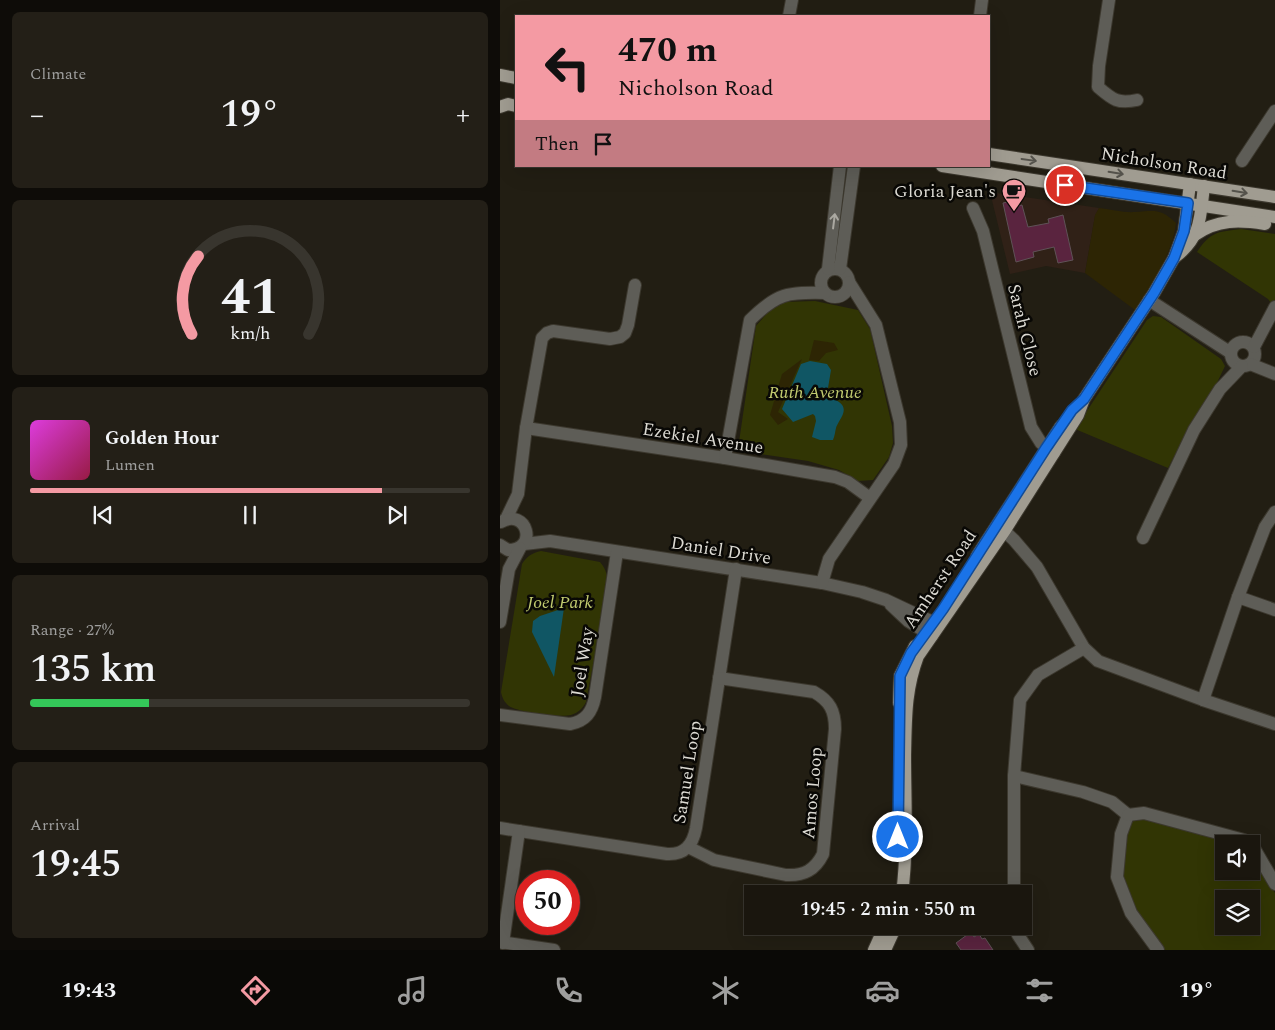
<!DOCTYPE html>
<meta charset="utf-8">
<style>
body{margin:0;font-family:Spectral,serif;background:#231f17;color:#f1f3f6;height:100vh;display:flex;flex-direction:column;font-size:19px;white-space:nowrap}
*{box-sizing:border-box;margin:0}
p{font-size:16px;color:#9f9f9e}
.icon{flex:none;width:28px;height:28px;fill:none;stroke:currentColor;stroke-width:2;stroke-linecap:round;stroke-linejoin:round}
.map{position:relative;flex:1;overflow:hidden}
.sheet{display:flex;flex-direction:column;gap:12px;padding:12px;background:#0e0c08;width:500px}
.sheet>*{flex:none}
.banner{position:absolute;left:15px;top:15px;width:475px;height:152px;border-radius:0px;box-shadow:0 5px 20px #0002,0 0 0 1px #38352e;background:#f49aa3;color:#111;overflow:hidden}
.tools{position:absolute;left:715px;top:835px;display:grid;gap:10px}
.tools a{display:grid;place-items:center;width:45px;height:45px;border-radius:0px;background:#1a160e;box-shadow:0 5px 20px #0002,0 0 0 1px #38352e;font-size:25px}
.speed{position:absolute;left:15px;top:870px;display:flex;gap:10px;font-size:25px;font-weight:700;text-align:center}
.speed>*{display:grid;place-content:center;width:65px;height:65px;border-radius:50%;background:#1a160e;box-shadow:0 5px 20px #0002,0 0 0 1px #38352e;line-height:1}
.speed .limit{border:8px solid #d22;background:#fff;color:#111}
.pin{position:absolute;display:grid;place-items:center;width:42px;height:42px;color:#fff;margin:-21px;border:2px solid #fff;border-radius:50%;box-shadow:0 1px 5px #0007}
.me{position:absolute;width:55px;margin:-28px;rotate:0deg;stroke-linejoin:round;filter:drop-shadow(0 0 4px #0008)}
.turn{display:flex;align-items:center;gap:18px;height:105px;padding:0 20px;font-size:22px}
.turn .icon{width:65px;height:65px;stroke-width:2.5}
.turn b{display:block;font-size:35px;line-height:42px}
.then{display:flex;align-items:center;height:48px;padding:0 20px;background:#0003;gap:10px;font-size:19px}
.big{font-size:38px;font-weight:600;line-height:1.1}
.sheet .tile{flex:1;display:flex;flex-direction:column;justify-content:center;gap:8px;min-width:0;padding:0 18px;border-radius:8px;background:#231f17}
.sheet .dial{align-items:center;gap:0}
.dial svg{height:130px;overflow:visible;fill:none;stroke:#38352e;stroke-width:7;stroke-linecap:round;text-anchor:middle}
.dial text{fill:#f1f3f6;stroke:none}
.song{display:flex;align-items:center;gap:15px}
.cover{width:60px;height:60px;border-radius:8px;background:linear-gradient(135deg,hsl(300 70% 55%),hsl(340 70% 35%))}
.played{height:5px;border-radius:2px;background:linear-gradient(90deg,#f49aa3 80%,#38352e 80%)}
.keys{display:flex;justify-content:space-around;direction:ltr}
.heat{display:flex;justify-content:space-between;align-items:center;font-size:28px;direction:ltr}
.charge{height:8px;border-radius:4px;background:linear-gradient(90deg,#34c759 27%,#38352e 0)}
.trip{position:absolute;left:244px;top:885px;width:288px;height:50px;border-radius:0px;background:#1a160e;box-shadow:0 5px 20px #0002,0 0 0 1px #38352e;font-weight:600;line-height:50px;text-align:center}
.menu{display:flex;height:80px;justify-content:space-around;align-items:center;background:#0a0906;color:#9f9f9e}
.menu .icon{width:35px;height:35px}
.menu .on{color:#f49aa3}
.menu b{font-size:22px;color:#f1f3f6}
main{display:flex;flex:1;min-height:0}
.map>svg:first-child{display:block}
.commercial{fill:#302117}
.green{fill:#313504;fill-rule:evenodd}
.sand{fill:#2d2504}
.water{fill:#105664}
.building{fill:#5a243f;stroke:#5f5257}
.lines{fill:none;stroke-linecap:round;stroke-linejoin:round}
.minor-casing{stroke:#3c382e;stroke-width:14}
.major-casing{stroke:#3c382e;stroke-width:14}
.minor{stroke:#5e5d57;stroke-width:12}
.major{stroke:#a09c91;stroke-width:12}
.oneway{stroke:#54524b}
.oneway2{stroke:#aaa8a1}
.route-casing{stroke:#114b97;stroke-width:12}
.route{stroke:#1a73e8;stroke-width:9}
.labels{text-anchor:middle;stroke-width:5;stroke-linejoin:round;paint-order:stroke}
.street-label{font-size:18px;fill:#dcdad3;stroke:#090805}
.poi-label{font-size:18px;fill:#dcdad3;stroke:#090805;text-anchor:end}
.park-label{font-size:18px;font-style:italic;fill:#c1ca6f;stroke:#090805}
</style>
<main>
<section class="sheet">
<div class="tile"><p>Climate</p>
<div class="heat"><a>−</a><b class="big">19°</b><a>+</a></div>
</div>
<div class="tile dial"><svg viewBox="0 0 100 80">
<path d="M14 69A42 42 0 1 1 86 69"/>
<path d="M14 69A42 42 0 0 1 18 21" stroke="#f49aa3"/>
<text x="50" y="56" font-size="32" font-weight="700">41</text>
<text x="50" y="72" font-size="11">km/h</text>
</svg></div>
<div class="tile">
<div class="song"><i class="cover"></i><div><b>Golden Hour</b><p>Lumen</p></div></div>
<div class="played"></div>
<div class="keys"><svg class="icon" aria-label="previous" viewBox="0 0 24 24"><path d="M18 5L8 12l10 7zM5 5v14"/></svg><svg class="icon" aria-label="pause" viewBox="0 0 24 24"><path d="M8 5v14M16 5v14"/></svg><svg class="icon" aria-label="next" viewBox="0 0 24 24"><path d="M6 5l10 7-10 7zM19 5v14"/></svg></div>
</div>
<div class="tile"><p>Range · 27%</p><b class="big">135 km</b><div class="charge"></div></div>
<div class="tile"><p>Arrival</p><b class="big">19:45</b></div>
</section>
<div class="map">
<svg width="775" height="950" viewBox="0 0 775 950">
<rect width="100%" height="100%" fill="#221e13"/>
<path class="commercial" d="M490 192 599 208 595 216 585 273 546 266 510 274Z"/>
<g class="green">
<path d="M741 229 775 234V308L768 299 697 252C711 231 718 232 741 229Z"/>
<path d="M315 301 358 310 370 329 392 426 393 443 389 457 373 480 358 481 339 470 308 461 247 452 239 442 256 326 268 312 284 302Z"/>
<path d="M653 316 661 317 721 359 725 366 714 389 693 420 668 468 575 429 647 320Z"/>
<path d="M41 551 100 562C107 570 107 576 108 586L86 702C83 708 78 713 71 715 61 718 17 712 9 706 4 702 2 697 1 692L22 564C27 556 32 553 41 551Z"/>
<path d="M643 814 740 844H724V871H751V852L775 893V950H660L618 877 629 817ZM724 899H751V926H724Z"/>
</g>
<g class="sand">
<path d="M599 208C610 209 624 213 635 212 655 211 660 208 676 223 673 253 651 285 635 310L585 273 595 215Z"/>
<path d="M314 340 334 343 338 350 326 353 319 361 309 360Z"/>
<path d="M302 359 278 412 288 419 278 425 270 415 282 374Z"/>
</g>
<g class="water">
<path d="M310 361 327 364 331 370 328 388V395C332 399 335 399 339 402 350 410 339 419 336 428 335 432 335 435 333 440H320L312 437 316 421 315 416 313 414 293 422 282 409 301 364Z"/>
<path d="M64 608 54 677 32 632 33 621 40 616Z"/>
</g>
<g class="building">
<path d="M512 201 513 207 522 205 528 227 549 223 548 219 563 215 573 260 558 263 554 247 533 252 534 257 516 262 503 203Z"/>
<path d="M471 932 474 937 479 934 482 939 485 938 493 950H461L456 943Z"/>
</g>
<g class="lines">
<defs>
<g id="minor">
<path d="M609 0 599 66 598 87C613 100 618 104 637 100"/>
<path d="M289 16 292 0"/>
<path d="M480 16 482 0"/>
<path d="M742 161 775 111"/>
<path d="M473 208 483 231 531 427 541 443 554 453"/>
<circle cx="335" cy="283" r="14"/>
<path d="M328 269 340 166"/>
<path d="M340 269 354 166"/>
<path d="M649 300 731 353"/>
<circle cx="743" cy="354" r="12"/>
<path d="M754 347 775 307"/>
<path d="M750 364 775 374"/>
<path d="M26 428 225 458 335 477 348 482 370 498"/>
<path d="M225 458 250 320C277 293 288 292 325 293"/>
<path d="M6 519 18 494 26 428 42 338 47 333 53 331 110 339 120 337 125 333 128 325 135 285"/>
<path d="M498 525 514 540 537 567 584 648 598 661 703 700 775 724"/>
<path d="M643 538 694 430 720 389 742 366"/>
<path d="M24 544 50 541 322 583 362 592 386 600 439 625"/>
<path d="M0 545 8 550C39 550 27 507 1 522"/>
<path d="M322 583 329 559 394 464 401 445 400 422 376 325 349 282"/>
<path d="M738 597 775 610"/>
<path d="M391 605 408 621 432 636"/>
<path d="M0 622 9 569 20 548"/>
<path d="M703 700 738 597 765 527 775 512"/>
<path d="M0 715 70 724C86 721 92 712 95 697L117 552"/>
<path d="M514 776 583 792 612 802 628 815"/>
<path d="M628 815 621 834 617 877 631 913 658 950"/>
<path d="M628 815 644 813 744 840 748 844"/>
<path d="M0 828 167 854C185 855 193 844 196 828L236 569"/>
<path d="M751 846 754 848 775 884"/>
<path d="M188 847 214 860 286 875C304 876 315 870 323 854L335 729C335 711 330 701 314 692L219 678"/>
<path d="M514 894V776L520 700 538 675 584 648"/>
<path d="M515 926 518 935 528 950"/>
<path d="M0 942 54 950"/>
<path d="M3 943 19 831"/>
</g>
<g id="major">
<path d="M0 75 16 78"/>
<path d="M0 107 8 104 16 106"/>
<path d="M489 154 775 197"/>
<path d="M442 166 775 217"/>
<path d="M695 235C717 219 740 220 765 224"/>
<path d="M674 258C702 237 700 218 704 186"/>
<path d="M477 556 561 426"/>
<path d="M399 703 400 676 415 646"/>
<path d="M402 894C408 848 405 800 405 755 406 718 405 691 418 656L505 530 578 415 584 399 654 293 674 258 684 231 690 184"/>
<path d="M374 950 385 926"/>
<path d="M385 950 396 926"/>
</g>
</defs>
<use href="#minor" class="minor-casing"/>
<use href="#major" class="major-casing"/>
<use href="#minor" class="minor"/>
<use href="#major" class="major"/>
</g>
<defs><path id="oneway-shaft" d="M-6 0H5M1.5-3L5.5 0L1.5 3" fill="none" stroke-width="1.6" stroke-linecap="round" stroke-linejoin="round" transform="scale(1.25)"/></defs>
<g class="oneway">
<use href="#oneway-shaft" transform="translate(529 160) rotate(8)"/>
<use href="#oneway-shaft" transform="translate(616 173) rotate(9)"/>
<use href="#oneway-shaft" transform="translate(740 192) rotate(9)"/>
</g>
<use class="oneway2" href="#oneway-shaft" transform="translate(334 221) rotate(-83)"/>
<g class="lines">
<defs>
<path id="route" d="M398 837 400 676 411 653 443 609 546 448 572 410 584 399 654 293 674 258 684 231 688 203 565 185"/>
</defs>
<use href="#route" class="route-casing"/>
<use href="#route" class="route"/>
</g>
<defs>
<symbol id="cafe-pin" viewBox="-11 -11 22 30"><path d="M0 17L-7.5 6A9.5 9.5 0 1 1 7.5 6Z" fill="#f49aa3" stroke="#090805"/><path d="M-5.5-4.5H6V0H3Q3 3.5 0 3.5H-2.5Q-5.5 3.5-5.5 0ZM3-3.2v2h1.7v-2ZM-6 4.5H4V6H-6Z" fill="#111"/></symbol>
</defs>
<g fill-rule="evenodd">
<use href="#cafe-pin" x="500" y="177" width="28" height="38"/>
</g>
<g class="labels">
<g class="street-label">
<text transform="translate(664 163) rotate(9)" y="6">Nicholson Road</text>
<text transform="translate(525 330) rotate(76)" y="6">Sarah Close</text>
<text transform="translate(203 438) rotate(9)" y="6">Ezekiel Avenue</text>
<text transform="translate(221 550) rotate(9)" y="6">Daniel Drive</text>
<text transform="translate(440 579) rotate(-56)" y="6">Amherst Road</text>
<text transform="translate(82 662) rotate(-81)" y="6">Joel Way</text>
<text transform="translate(187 772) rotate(-81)" y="6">Samuel Loop</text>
<text transform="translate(312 793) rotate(-85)" y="6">Amos Loop</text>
</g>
<g class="poi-label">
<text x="496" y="197">Gloria Jean's</text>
</g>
<g class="park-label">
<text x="315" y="398">Ruth Avenue</text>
<text x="60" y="608">Joel Park</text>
</g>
</g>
</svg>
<div class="tools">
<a><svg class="icon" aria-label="sound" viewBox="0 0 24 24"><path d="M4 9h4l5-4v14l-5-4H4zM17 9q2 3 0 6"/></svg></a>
<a><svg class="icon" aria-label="layers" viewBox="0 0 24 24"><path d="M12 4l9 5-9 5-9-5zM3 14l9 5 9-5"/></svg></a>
</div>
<div class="speed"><div class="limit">50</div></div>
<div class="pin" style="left:565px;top:185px;background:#d93025"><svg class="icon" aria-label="arrive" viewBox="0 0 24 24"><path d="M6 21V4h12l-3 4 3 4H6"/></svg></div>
<svg class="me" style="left:398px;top:837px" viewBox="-20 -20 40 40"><circle r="17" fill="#1a73e8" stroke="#fff" stroke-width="3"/><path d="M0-11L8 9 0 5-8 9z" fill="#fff"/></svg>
<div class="trip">19:45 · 2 min · 550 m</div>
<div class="banner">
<div class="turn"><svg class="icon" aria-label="left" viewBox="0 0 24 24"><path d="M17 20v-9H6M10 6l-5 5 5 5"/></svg><div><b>470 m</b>Nicholson Road</div></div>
<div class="then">Then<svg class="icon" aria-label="arrive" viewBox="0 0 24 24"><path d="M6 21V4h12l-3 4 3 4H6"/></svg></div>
</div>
</div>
</main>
<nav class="menu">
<b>19:43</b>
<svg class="icon on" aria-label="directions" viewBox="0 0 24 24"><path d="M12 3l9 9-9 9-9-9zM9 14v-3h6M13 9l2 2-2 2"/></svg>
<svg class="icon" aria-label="music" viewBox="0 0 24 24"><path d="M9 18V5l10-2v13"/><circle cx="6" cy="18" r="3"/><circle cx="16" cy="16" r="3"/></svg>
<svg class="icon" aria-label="phone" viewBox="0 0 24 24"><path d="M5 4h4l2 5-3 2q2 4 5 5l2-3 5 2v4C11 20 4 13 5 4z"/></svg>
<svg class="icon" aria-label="climate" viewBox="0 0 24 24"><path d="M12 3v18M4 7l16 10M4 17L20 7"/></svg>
<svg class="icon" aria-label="car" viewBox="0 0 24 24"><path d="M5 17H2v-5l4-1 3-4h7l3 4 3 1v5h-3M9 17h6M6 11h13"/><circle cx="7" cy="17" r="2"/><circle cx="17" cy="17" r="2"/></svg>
<svg class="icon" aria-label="filters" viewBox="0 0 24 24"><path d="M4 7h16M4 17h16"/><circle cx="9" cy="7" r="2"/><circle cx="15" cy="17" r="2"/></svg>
<b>19°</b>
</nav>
